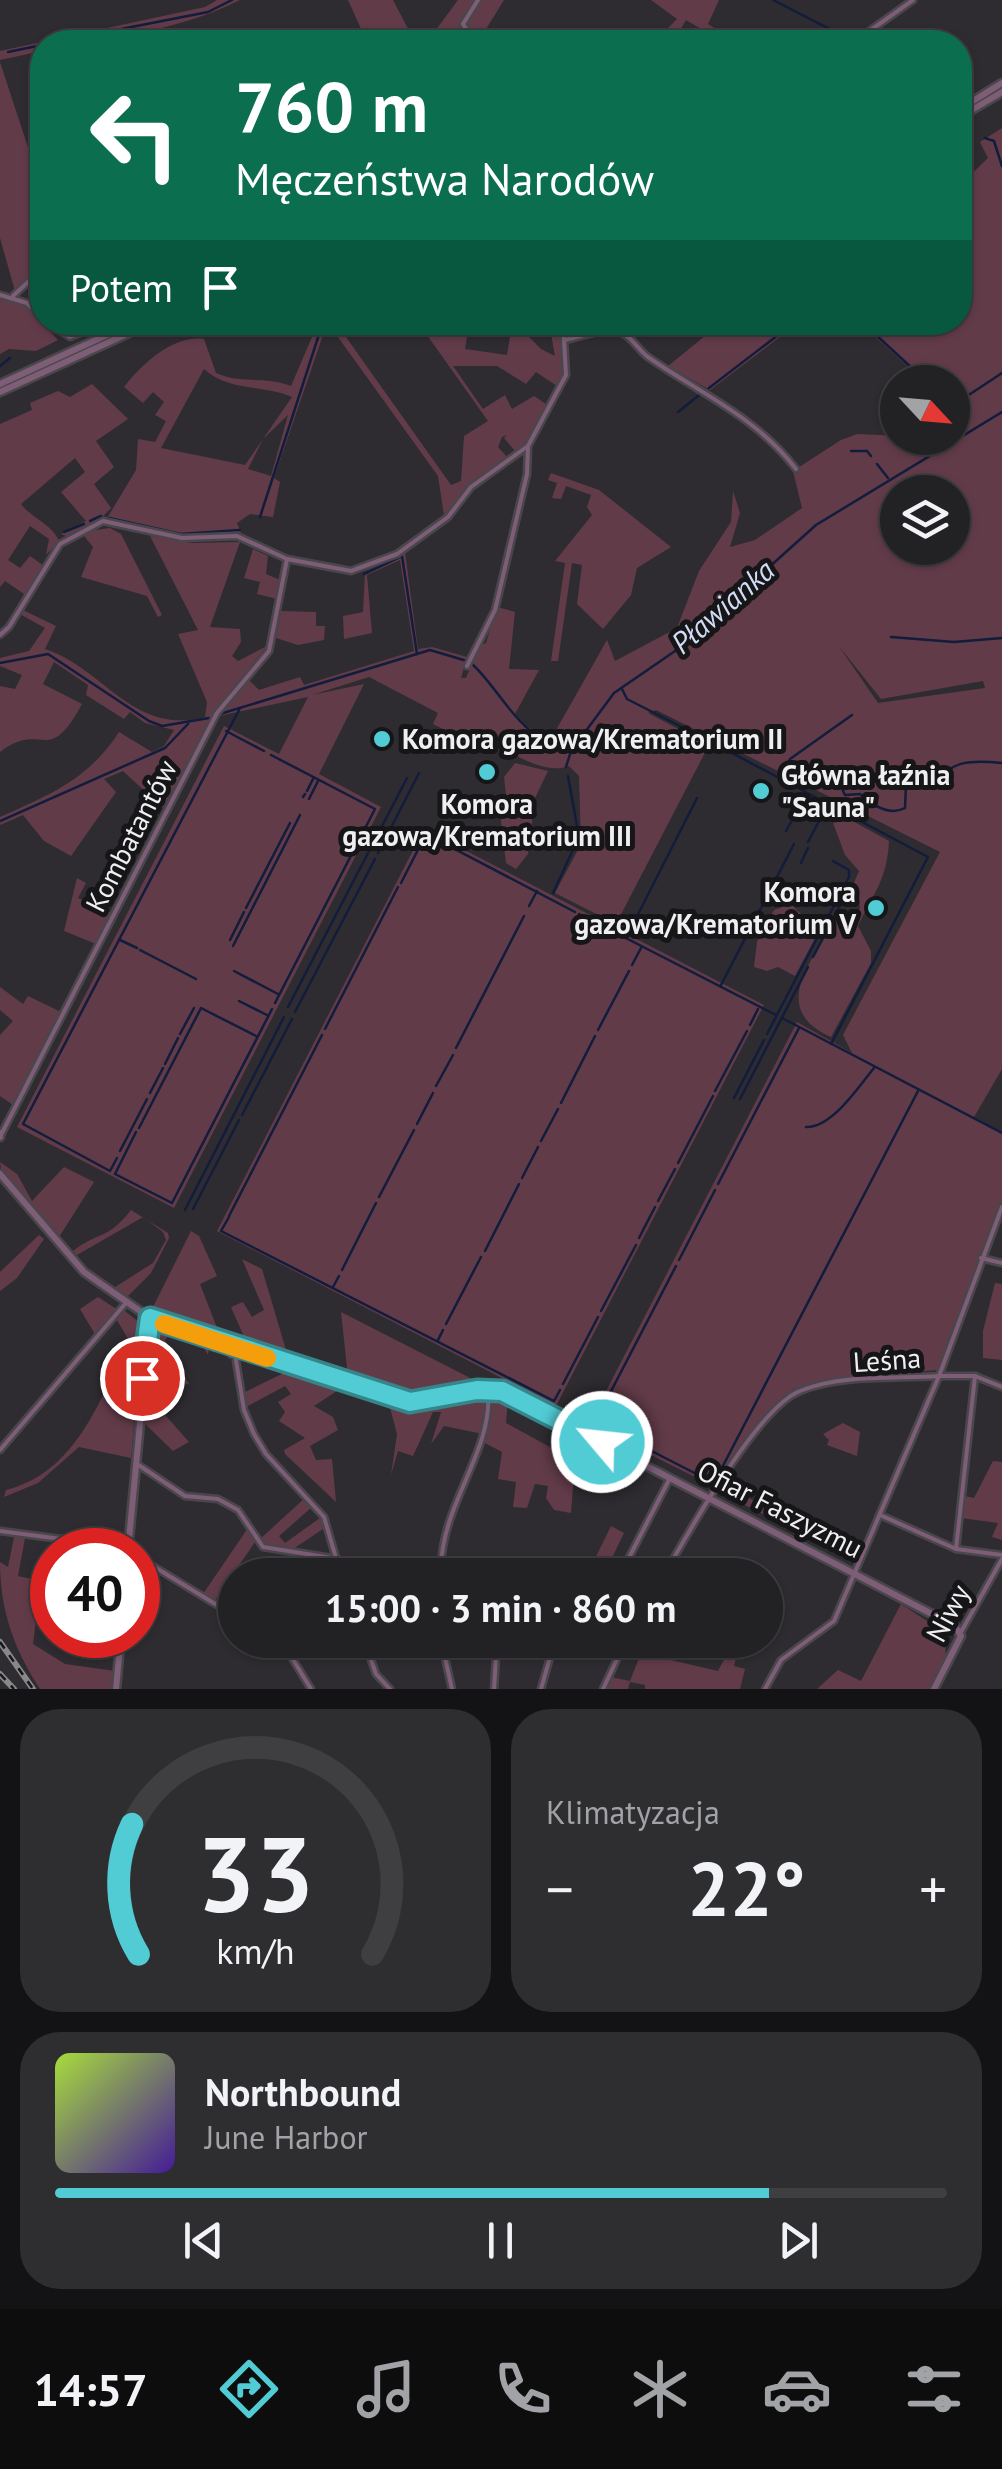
<!DOCTYPE html>
<html lang="pl">
<meta charset="utf-8">
<style>
body{margin:0;font-family:"PT Sans",sans-serif;background:#2e2e31;color:#f1f3f6;height:100vh;display:flex;flex-direction:column;font-size:38px;white-space:nowrap}
*{box-sizing:border-box;margin:0}
p{font-size:32px;color:#a2a3a6}
.icon{flex:none;width:55px;height:55px;fill:none;stroke:currentColor;stroke-width:2;stroke-linecap:round;stroke-linejoin:round}
.map{position:relative;height:1689px;overflow:hidden}
.drawer{display:flex;flex-direction:column;gap:20px;padding:20px;background:#131214;flex:1}
.drawer>*{flex:none}
.guide{position:absolute;left:30px;top:30px;width:942px;height:305px;border-radius:40px;box-shadow:0 2px 8px #0004,0 0 0 2px #3f3e41;background:#0b6e4f;color:#fff;overflow:hidden}
.needle{width:65px;rotate:116deg}
.buttons{position:absolute;left:880px;top:365px;display:grid;gap:20px}
.buttons a{display:grid;place-items:center;width:90px;height:90px;border-radius:50%;background:#222124;box-shadow:0 2px 8px #0004,0 0 0 2px #3f3e41;font-size:50px}
.speed{position:absolute;left:30px;top:1528px;display:flex;gap:20px;font-size:50px;font-weight:700;text-align:center}
.speed>*{display:grid;place-content:center;width:130px;height:130px;border-radius:50%;background:#222124;box-shadow:0 2px 8px #0004,0 0 0 2px #3f3e41;line-height:1}
.speed .limit{border:15px solid #d22;background:#fff;color:#111}
.pin{position:absolute;display:grid;place-items:center;width:85px;height:85px;color:#fff;margin:-42px;border:5px solid #fff;border-radius:50%;box-shadow:0 2px 10px #0007}
.me{position:absolute;width:110px;margin:-55px;rotate:298deg;stroke-linejoin:round;filter:drop-shadow(0 0 8px #0008)}
.turn{display:flex;align-items:center;gap:35px;height:210px;padding:0 40px;font-size:45px}
.turn .icon{width:130px;height:130px;stroke-width:2.5}
.turn b{display:block;font-size:70px;line-height:85px}
.then{display:flex;align-items:center;height:95px;padding:0 40px;background:#0003;gap:20px;font-size:38px}
.big{font-size:75px;font-weight:700;line-height:1.1}
.drawer .tile{flex:1;display:flex;flex-direction:column;justify-content:center;gap:15px;min-width:0;padding:0 35px;border-radius:40px;background:#2e2e31}
.drawer .dial{align-items:center;gap:0}
.dial svg{height:260px;overflow:visible;fill:none;stroke:#3f3e41;stroke-width:7;stroke-linecap:round;text-anchor:middle}
.dial text{fill:#f1f3f6;stroke:none}
.song{display:flex;align-items:center;gap:30px}
.cover{width:120px;height:120px;border-radius:15px;background:linear-gradient(135deg,hsl(80 70% 55%),hsl(260 70% 35%))}
.played{height:10px;border-radius:5px;background:linear-gradient(90deg,#51ccd5 80%,#3f3e41 80%)}
.keys{display:flex;justify-content:space-around;direction:ltr}
.heat{display:flex;justify-content:space-between;align-items:center;font-size:55px;direction:ltr}
.drawer .tiles{flex:1;display:grid;gap:20px;grid-template-columns:1fr 1fr}
.tile:last-child{grid-column:span 2}
.trip{position:absolute;left:218px;top:1558px;width:565px;height:100px;border-radius:50px;background:#222124;box-shadow:0 2px 8px #0004,0 0 0 2px #3f3e41;font-weight:700;line-height:100px;text-align:center}
.menu{display:flex;height:160px;justify-content:space-around;align-items:center;background:#0e0d0e;color:#a2a3a6}
.menu .icon{width:70px;height:70px}
.menu .active{color:#51ccd5}
.menu b{font-size:45px;color:#f1f3f6}
.map>svg:first-child{display:block}
.green{fill:#623b49;fill-rule:evenodd}
.lines{fill:none;stroke-linecap:round;stroke-linejoin:round}
.stream{stroke:#121c3c;stroke-width:2.5}
.minor-casing{stroke:#49474b;stroke-width:9}
.tertiary-casing{stroke:#49474b;stroke-width:11}
.minor{stroke:#7e5d76;stroke-width:4}
.tertiary{stroke:#7e5d76;stroke-width:6}
.rail-casing{stroke:#88878a;stroke-width:6}
.rail{stroke:#161517;stroke-width:2.5;stroke-dasharray:8;stroke-linecap:butt}
.route-casing{stroke:#35858a;stroke-width:25}
.route{stroke:#51ccd5;stroke-width:18}
.slow{stroke:#f59e0b;stroke-width:18}
.poi-dot{fill:#51ccd5;stroke:#161517;stroke-width:4}
.labels{text-anchor:middle;stroke-width:10;stroke-linejoin:round;paint-order:stroke}
.poi-label{font-size:28px;font-weight:bold;fill:#efeef0;stroke:#161517;text-anchor:start}
.street-label{font-size:28px;fill:#efeef0;stroke:#161517}
.water-label{font-size:30px;font-style:italic;fill:#d1dbf5;stroke:#161517}
</style>
<div class="map">
<svg width="1002" height="1689" viewBox="0 0 1002 1689">
<rect width="100%" height="100%" fill="#2e2c30"/>
<g class="green">
<path d="M217 0H240C182 29 108 42 42 42V51L0 60V51L205 7Z"/>
<path d="M348 0H393L415 42H367Z"/>
<path d="M458 0H474L460 23 472 42H427Z"/>
<path d="M481 0H504L478 42 466 24Z"/>
<path d="M651 0H719L708 24 737 42H723L686 20 673 42H668L670 36 654 42 677 19Z"/>
<path d="M0 62 42 190V210L34 213 42 267 15 291 0 238Z"/>
<path d="M1002 128V1069L974 1117 1002 1133V1202L938 1370 832 1379 793 1389 768 1412 715 1487 589 1424 797 1022 852 1053 843 1035 940 852 656 710 648 713 709 745 616 924 555 893 581 844 579 776 569 766C540 777 500 745 475 732L469 742 433 724 438 713 369 677 312 695 364 684 319 774 381 807 174 1208 17 1127 224 726 279 754 308 697 219 716V712L249 680 259 690 300 677 304 685 414 651 400 560 367 575 372 633 344 639 343 616 363 612 365 572 405 552 418 649 432 647 467 657 461 678H466L479 646 486 643 497 607 515 612 509 669 539 670 515 714 526 726 551 739 607 640 615 661 677 628 699 571 731 522 733 491 740 513 730 547 755 540 802 508 793 471 841 440 857 434 952 438V382H925L860 323 960 322V185L988 158 980 142ZM898 492H952V548H898ZM838 645 881 699 983 681 985 688 878 703Z"/>
<path d="M0 298 21 302 58 340 36 351 9 349 0 354Z"/>
<path d="M318 323H336L451 485 461 481 464 436 488 421 422 328 437 323H515L541 349 555 356 549 323H561L566 365 557 386 536 372 526 384 497 366H453L483 409 505 395 512 409 534 396 546 404 528 442 516 452 504 438 507 435 502 437 498 447 509 459 474 480 444 515 438 476 330 326 323 335 274 478 280 482 273 517 250 514 237 523 242 535 180 536 106 520 136 470 138 439 155 442 166 421 155 415 164 402 153 392 143 403 124 387C143 363 173 335 204 339L216 373C243 385 265 375 291 386ZM469 324 511 331 507 355 465 349ZM204 369C229 392 262 384 292 397L245 465 161 448ZM288 415 271 476 248 469 263 439Z"/>
<path d="M721 323V322L798 323 710 390 668 366Z"/>
<path d="M92 384 128 419 96 441 114 467 94 484 111 508 98 521 66 536 61 534 86 521 61 492 85 472 75 458 21 504C29 516 53 525 59 541L46 555 49 539 30 526 8 560 20 568 30 556 44 566 27 596 5 581 0 587V424L32 410 30 403 58 391 70 397Z"/>
<path d="M551 473 599 490 671 547 637 568 631 595 603 629 577 604 582 565 572 563 558 661H551L565 563 555 561 592 515 587 507 591 495 566 486 561 499 552 498 557 483 548 480Z"/>
<path d="M110 528 121 534 162 615 158 617 147 596 81 577 93 547 81 532Z"/>
<path d="M150 536 192 543 240 542 210 627 240 629 241 642 232 656 238 661 267 646 216 709 163 808 123 771 104 779 116 792 71 856 44 841 23 815 0 825V817C49 795 88 780 119 732L152 752 164 746 174 730 145 723 130 712 124 719 86 695 88 685 54 662 43 684 82 704C47 769 43 719 0 752V686L15 689 22 675 0 666V658L29 651 45 628 20 614 23 610 56 626 45 649C105 669 133 736 205 717L207 702 178 634 198 630Z"/>
<path d="M253 549 268 556 266 574 280 580 277 599 257 594 260 582 244 578Z"/>
<path d="M281 611 316 612V626H325L324 640 298 645 276 638Z"/>
<path d="M515 763 548 771 535 798 528 854 516 869 506 863 500 813 507 803 504 777Z"/>
<path d="M849 819 889 841C887 880 874 892 858 926L871 951V963L831 1037C769 1009 811 964 834 920L858 916 860 907 853 885 859 871 845 855 833 823Z"/>
<path d="M424 829 764 1005 556 1406 217 1231Z"/>
<path d="M77 878 86 883 78 898 112 913 96 944 64 931Z"/>
<path d="M791 904 801 914 791 922 796 933 822 925 795 976 778 967 767 971 754 967 757 942 774 910Z"/>
<path d="M0 987 23 1004 28 996 61 1012 13 1105 0 1096V1035L13 1021 0 1010Z"/>
<path d="M0 1162 17 1174 32 1201 64 1167 94 1182 59 1237 1 1169Z"/>
<path d="M131 1210 168 1233 169 1238 151 1273 125 1299 112 1289 153 1263 166 1240 163 1232 143 1217 77 1255 73 1251C97 1232 108 1240 131 1210Z"/>
<path d="M191 1231 199 1236 217 1276 200 1284 221 1338 150 1313Z"/>
<path d="M39 1235 44 1239 17 1278 0 1291V1272Z"/>
<path d="M242 1259 262 1269 289 1360 348 1377 341 1312 482 1384 407 1397 248 1346 231 1307 243 1302 252 1317 264 1310Z"/>
<path d="M995 1283 1002 1284V1360L983 1358V1331Z"/>
<path d="M98 1297 118 1310 96 1336 80 1309Z"/>
<path d="M122 1309 143 1325 131 1458 79 1447 38 1483 4 1497 6 1490C77 1472 98 1401 130 1342L115 1317Z"/>
<path d="M151 1327 230 1351 233 1358 229 1359 224 1350 212 1352 209 1346 208 1355 202 1344 169 1334 165 1340 189 1384 169 1387 158 1369 157 1387 148 1385Z"/>
<path d="M288 1371 340 1389 314 1406 333 1417 338 1430 310 1446 316 1460 332 1459 336 1502 285 1454 284 1450 305 1438 279 1421 285 1412 278 1402 291 1394 285 1386 244 1408 243 1393Z"/>
<path d="M156 1393 159 1408 189 1442 173 1451 141 1420 145 1394Z"/>
<path d="M494 1393 508 1397 506 1423 575 1461 571 1513 554 1510 546 1498 548 1486 535 1484 527 1508 513 1507 516 1482 498 1479 502 1452 483 1442Z"/>
<path d="M471 1397H485L483 1434 444 1426 431 1444 441 1412H433L413 1456 398 1451 391 1475 397 1434 389 1404 408 1410 433 1408Z"/>
<path d="M843 1423 860 1432 857 1456 827 1445 829 1440 823 1434Z"/>
<path d="M993 1461 1002 1462V1540L992 1537 998 1523 961 1518 965 1496 974 1498Z"/>
<path d="M306 1497 312 1507 279 1536 285 1543 320 1518 326 1527 290 1551 261 1544 259 1540Z"/>
<path d="M747 1497 818 1535 817 1541 741 1503Z"/>
<path d="M611 1526 624 1533 609 1564 621 1570 618 1575H587Z"/>
<path d="M248 1528 255 1542 214 1602 203 1594Z"/>
<path d="M14 1537 25 1538 18 1576 41 1581 33 1644 65 1664 115 1671 112 1689H40C14 1649 0 1610 0 1562L8 1567Z"/>
<path d="M901 1604 944 1632 946 1656 929 1689H817L838 1670 861 1681Z"/>
<path d="M734 1640H741L734 1666 745 1669 740 1689H645V1685L630 1682 628 1689H606L611 1677 630 1681 641 1653 718 1671Z"/>
</g>
<g class="lines">
<g class="stream">
<path d="M773 0 851 40"/>
<path d="M55 42 208 12 232 0"/>
<path d="M8 52 42 45"/>
<path d="M985 138 994 141 1002 166"/>
<path d="M862 322 927 382"/>
<path d="M0 366 10 358"/>
<path d="M709 388 795 322"/>
<path d="M952 406 1002 373"/>
<path d="M678 412 703 392"/>
<path d="M851 451H867L871 456"/>
<path d="M877 464 888 478"/>
<path d="M260 517 323 322"/>
<path d="M109 518 181 534 240 530"/>
<path d="M90 521 101 516"/>
<path d="M64 532 84 524"/>
<path d="M364 574 402 556 417 654"/>
<path d="M891 637 954 642 1002 638"/>
<path d="M0 663 48 654 149 721 162 726 209 718"/>
<path d="M471 663C503 691 522 748 573 745"/>
<path d="M622 689 627 699 713 743"/>
<path d="M220 714 430 650 467 661"/>
<path d="M226 731 264 751"/>
<path d="M715 744 928 857 831 1044"/>
<path d="M271 755 375 809 275 1003"/>
<path d="M566 767 571 751 614 693 678 649 816 525 1002 412"/>
<path d="M833 779 813 776 804 766 786 768 790 759 852 715"/>
<path d="M838 780 845 795 860 794C871 804 888 817 905 808L906 785 935 787C949 759 973 760 1002 763"/>
<path d="M307 791 313 779"/>
<path d="M303 797 305 794"/>
<path d="M309 799 318 781"/>
<path d="M0 821 165 748 188 724"/>
<path d="M786 831 807 793"/>
<path d="M808 842 828 804"/>
<path d="M378 853 419 773"/>
<path d="M801 863 808 848"/>
<path d="M401 883 426 834 575 912"/>
<path d="M553 893 579 837 568 776"/>
<path d="M529 906 537 891"/>
<path d="M246 908 290 823"/>
<path d="M579 914 776 1015"/>
<path d="M626 938 697 798"/>
<path d="M120 940 137 948"/>
<path d="M230 940 244 912"/>
<path d="M233 946 300 815"/>
<path d="M140 950 196 979"/>
<path d="M813 957 847 893"/>
<path d="M632 965 641 948"/>
<path d="M234 971 278 994"/>
<path d="M721 985 794 844"/>
<path d="M239 1001 267 1015"/>
<path d="M288 1007 407 778"/>
<path d="M295 1012 375 859"/>
<path d="M782 1018 1002 1133"/>
<path d="M750 1025 758 1009"/>
<path d="M325 1029 398 887"/>
<path d="M598 1030 629 971"/>
<path d="M180 1034 194 1008"/>
<path d="M767 1034 849 877V870L833 861"/>
<path d="M456 1048 524 916"/>
<path d="M165 1064 178 1038"/>
<path d="M436 1086 453 1055"/>
<path d="M715 1091 747 1031"/>
<path d="M150 1093 163 1068"/>
<path d="M734 1098 764 1040"/>
<path d="M740 1099 808 967"/>
<path d="M561 1103 595 1036"/>
<path d="M242 1115 292 1019"/>
<path d="M417 1124 433 1093"/>
<path d="M806 1127C832 1128 858 1087 874 1068"/>
<path d="M139 1128 201 1008 256 1036"/>
<path d="M136 1132 115 1174 172 1203 272 1009"/>
<path d="M541 1141 558 1109"/>
<path d="M120 1151 147 1099"/>
<path d="M117 1158 110 1171 23 1124 240 708"/>
<path d="M678 1163 713 1096"/>
<path d="M522 1178 538 1147"/>
<path d="M718 1184 799 1028"/>
<path d="M379 1197 414 1130"/>
<path d="M658 1201 675 1169"/>
<path d="M193 1209 239 1120"/>
<path d="M185 1210 284 1017"/>
<path d="M229 1216 322 1035"/>
<path d="M229 1217 221 1231 554 1401 560 1390"/>
<path d="M639 1238 655 1207"/>
<path d="M485 1251 519 1184"/>
<path d="M679 1260 715 1190"/>
<path d="M676 1266 595 1422 714 1483 918 1091"/>
<path d="M342 1270 376 1203"/>
<path d="M333 1287 339 1276"/>
<path d="M601 1311 636 1245"/>
<path d="M446 1324 481 1257"/>
<path d="M438 1340 443 1330"/>
<path d="M563 1384 598 1317"/>
</g>
<defs>
<g id="minor">
<path d="M474 42 463 24 478 0"/>
<path d="M854 42 913 0"/>
<path d="M0 295 27 303 42 318"/>
<path d="M13 296 42 269"/>
<path d="M47 322 70 337 107 322"/>
<path d="M565 340C582 336 601 329 619 332 631 335 638 350 648 357 701 394 755 416 796 469"/>
<path d="M0 635 9 627 60 544 103 521 182 538 237 536 287 559 351 571 397 554 448 517 471 487 528 446 566 375 563 322"/>
<path d="M467 666 495 610 527 474 528 446"/>
<path d="M2 1133 217 713 269 651 287 559"/>
<path d="M981 1258 1002 1263"/>
<path d="M234 1348 244 1410 254 1434 266 1454 324 1517 341 1575"/>
<path d="M0 1450 125 1304"/>
<path d="M137 1464 185 1496 218 1499 238 1510 263 1547 338 1559"/>
<path d="M880 1515 956 1549 1002 1555"/>
<path d="M0 1531 129 1548"/>
<path d="M956 1549 975 1376"/>
<path d="M138 1557 235 1616"/>
<path d="M499 1562 500 1575"/>
<path d="M441 1568C442 1503 493 1451 488 1392"/>
<path d="M419 1575C459 1564 510 1553 548 1575"/>
<path d="M620 1575 670 1478"/>
<path d="M664 1575C689 1532 757 1408 800 1391 840 1374 896 1379 939 1376L1002 1207"/>
<path d="M961 1632 1002 1559"/>
<path d="M281 1640 311 1689"/>
<path d="M364 1640 376 1674 390 1689"/>
<path d="M441 1640 452 1689"/>
<path d="M494 1689 497 1640"/>
<path d="M541 1689 555 1640"/>
<path d="M603 1689 626 1640"/>
<path d="M765 1689 781 1660 834 1621 939 1376H975L1002 1387"/>
</g>
<g id="tertiary">
<path d="M960 109 1002 83"/>
<path d="M960 117 1002 92"/>
<path d="M0 384 135 322"/>
<path d="M0 392 153 322"/>
<path d="M0 1133V1137"/>
<path d="M0 1174 84 1272 150 1318 410 1402 477 1390 502 1391 955 1626 961 1636 934 1689"/>
<path d="M128 1550 150 1318"/>
<path d="M116 1689 121 1635"/>
</g>
</defs>
<use href="#minor" class="minor-casing"/>
<use href="#tertiary" class="tertiary-casing"/>
<use href="#minor" class="minor"/>
<use href="#tertiary" class="tertiary"/>
<defs>
<g id="rail">
<path d="M0 1642 33 1689"/>
<path d="M0 1674 14 1689"/>
</g>
</defs>
<use href="#rail" class="rail-casing"/>
<use href="#rail" class="rail"/>
</g>
<g class="lines">
<defs>
<path id="route" d="M142 1378 150 1318 410 1402 477 1390 502 1391 602 1442"/>
</defs>
<use href="#route" class="route-casing"/>
<use href="#route" class="route"/>
<path class="slow" d="M164 1324 267 1358"/>
</g>
<g class="poi-dot">
<circle cx="382" cy="739" r="10"/>
<circle cx="487" cy="772" r="10"/>
<circle cx="761" cy="791" r="10"/>
<circle cx="876" cy="908" r="10"/>
</g>
<g class="labels">
<g class="poi-label">
<text x="402" y="749">Komora gazowa/Krematorium II</text>
<text x="781" y="785">Główna łaźnia<tspan x="781" dy="32">"Sauna"</tspan></text>
<text x="487" y="814" text-anchor="middle">Komora<tspan x="487" dy="32">gazowa/Krematorium III</tspan></text>
<text x="856" y="902" text-anchor="end">Komora<tspan x="856" dy="32">gazowa/Krematorium V</tspan></text>
</g>
<g class="street-label">
<text transform="translate(131 836) rotate(-63)" y="10">Kombatantów</text>
<text transform="translate(887 1360) rotate(-4)" y="10">Leśna</text>
<text transform="translate(780 1509) rotate(27)" y="10">Ofiar Faszyzmu</text>
<text transform="translate(948 1613) rotate(-62)" y="10">Niwy</text>
</g>
<g class="water-label">
<text transform="translate(723 607) rotate(-41)" y="10">Pławianka</text>
</g>
</g>
</svg>
<div class="buttons">
<a><svg class="needle" viewBox="-14 -14 28 28"><path d="M0-13l5 13h-10z" fill="#e53935"/><path d="M0 13l5-13h-10z" fill="#a2a3a6"/></svg></a>
<a><svg class="icon" aria-label="layers" viewBox="0 0 24 24"><path d="M12 4l9 5-9 5-9-5zM3 14l9 5 9-5"/></svg></a>
</div>
<div class="speed"><div class="limit">40</div></div>
<div class="pin" style="left:142px;top:1378px;background:#d93025"><svg class="icon" aria-label="arrive" viewBox="0 0 24 24"><path d="M6 21V4h12l-3 4 3 4H6"/></svg></div>
<svg class="me" style="left:602px;top:1442px" viewBox="-20 -20 40 40"><circle r="17" fill="#51ccd5" stroke="#fff" stroke-width="3"/><path d="M0-11L8 9 0 5-8 9z" fill="#fff"/></svg>
<div class="trip">15:00 · 3 min · 860 m</div>
<div class="guide">
<div class="turn"><svg class="icon" aria-label="left" viewBox="0 0 24 24"><path d="M17 20v-9H6M10 6l-5 5 5 5"/></svg><div><b>760 m</b>Męczeństwa Narodów</div></div>
<div class="then">Potem<svg class="icon" aria-label="arrive" viewBox="0 0 24 24"><path d="M6 21V4h12l-3 4 3 4H6"/></svg></div>
</div>
</div>
<section class="drawer">
<div class="tiles">
<div class="tile dial"><svg viewBox="0 0 100 80">
<path d="M14 69A42 42 0 1 1 86 69"/>
<path d="M14 69A42 42 0 0 1 12 29" stroke="#51ccd5"/>
<text x="50" y="56" font-size="32" font-weight="700">33</text>
<text x="50" y="72" font-size="11">km/h</text>
</svg></div>
<div class="tile"><p>Klimatyzacja</p>
<div class="heat"><a>−</a><b class="big">22°</b><a>+</a></div>
</div>
<div class="tile">
<div class="song"><i class="cover"></i><div><b>Northbound</b><p>June Harbor</p></div></div>
<div class="played"></div>
<div class="keys"><svg class="icon" aria-label="previous" viewBox="0 0 24 24"><path d="M18 5L8 12l10 7zM5 5v14"/></svg><svg class="icon" aria-label="pause" viewBox="0 0 24 24"><path d="M8 5v14M16 5v14"/></svg><svg class="icon" aria-label="next" viewBox="0 0 24 24"><path d="M6 5l10 7-10 7zM19 5v14"/></svg></div>
</div>
</div>
</section>
<nav class="menu">
<b>14:57</b>
<svg class="icon active" aria-label="directions" viewBox="0 0 24 24"><path d="M12 3l9 9-9 9-9-9zM9 14v-3h6M13 9l2 2-2 2"/></svg>
<svg class="icon" aria-label="music" viewBox="0 0 24 24"><path d="M9 18V5l10-2v13"/><circle cx="6" cy="18" r="3"/><circle cx="16" cy="16" r="3"/></svg>
<svg class="icon" aria-label="phone" viewBox="0 0 24 24"><path d="M5 4h4l2 5-3 2q2 4 5 5l2-3 5 2v4C11 20 4 13 5 4z"/></svg>
<svg class="icon" aria-label="climate" viewBox="0 0 24 24"><path d="M12 3v18M4 7l16 10M4 17L20 7"/></svg>
<svg class="icon" aria-label="car" viewBox="0 0 24 24"><path d="M5 17H2v-5l4-1 3-4h7l3 4 3 1v5h-3M9 17h6M6 11h13"/><circle cx="7" cy="17" r="2"/><circle cx="17" cy="17" r="2"/></svg>
<svg class="icon" aria-label="filters" viewBox="0 0 24 24"><path d="M4 7h16M4 17h16"/><circle cx="9" cy="7" r="2"/><circle cx="15" cy="17" r="2"/></svg>
</nav>
